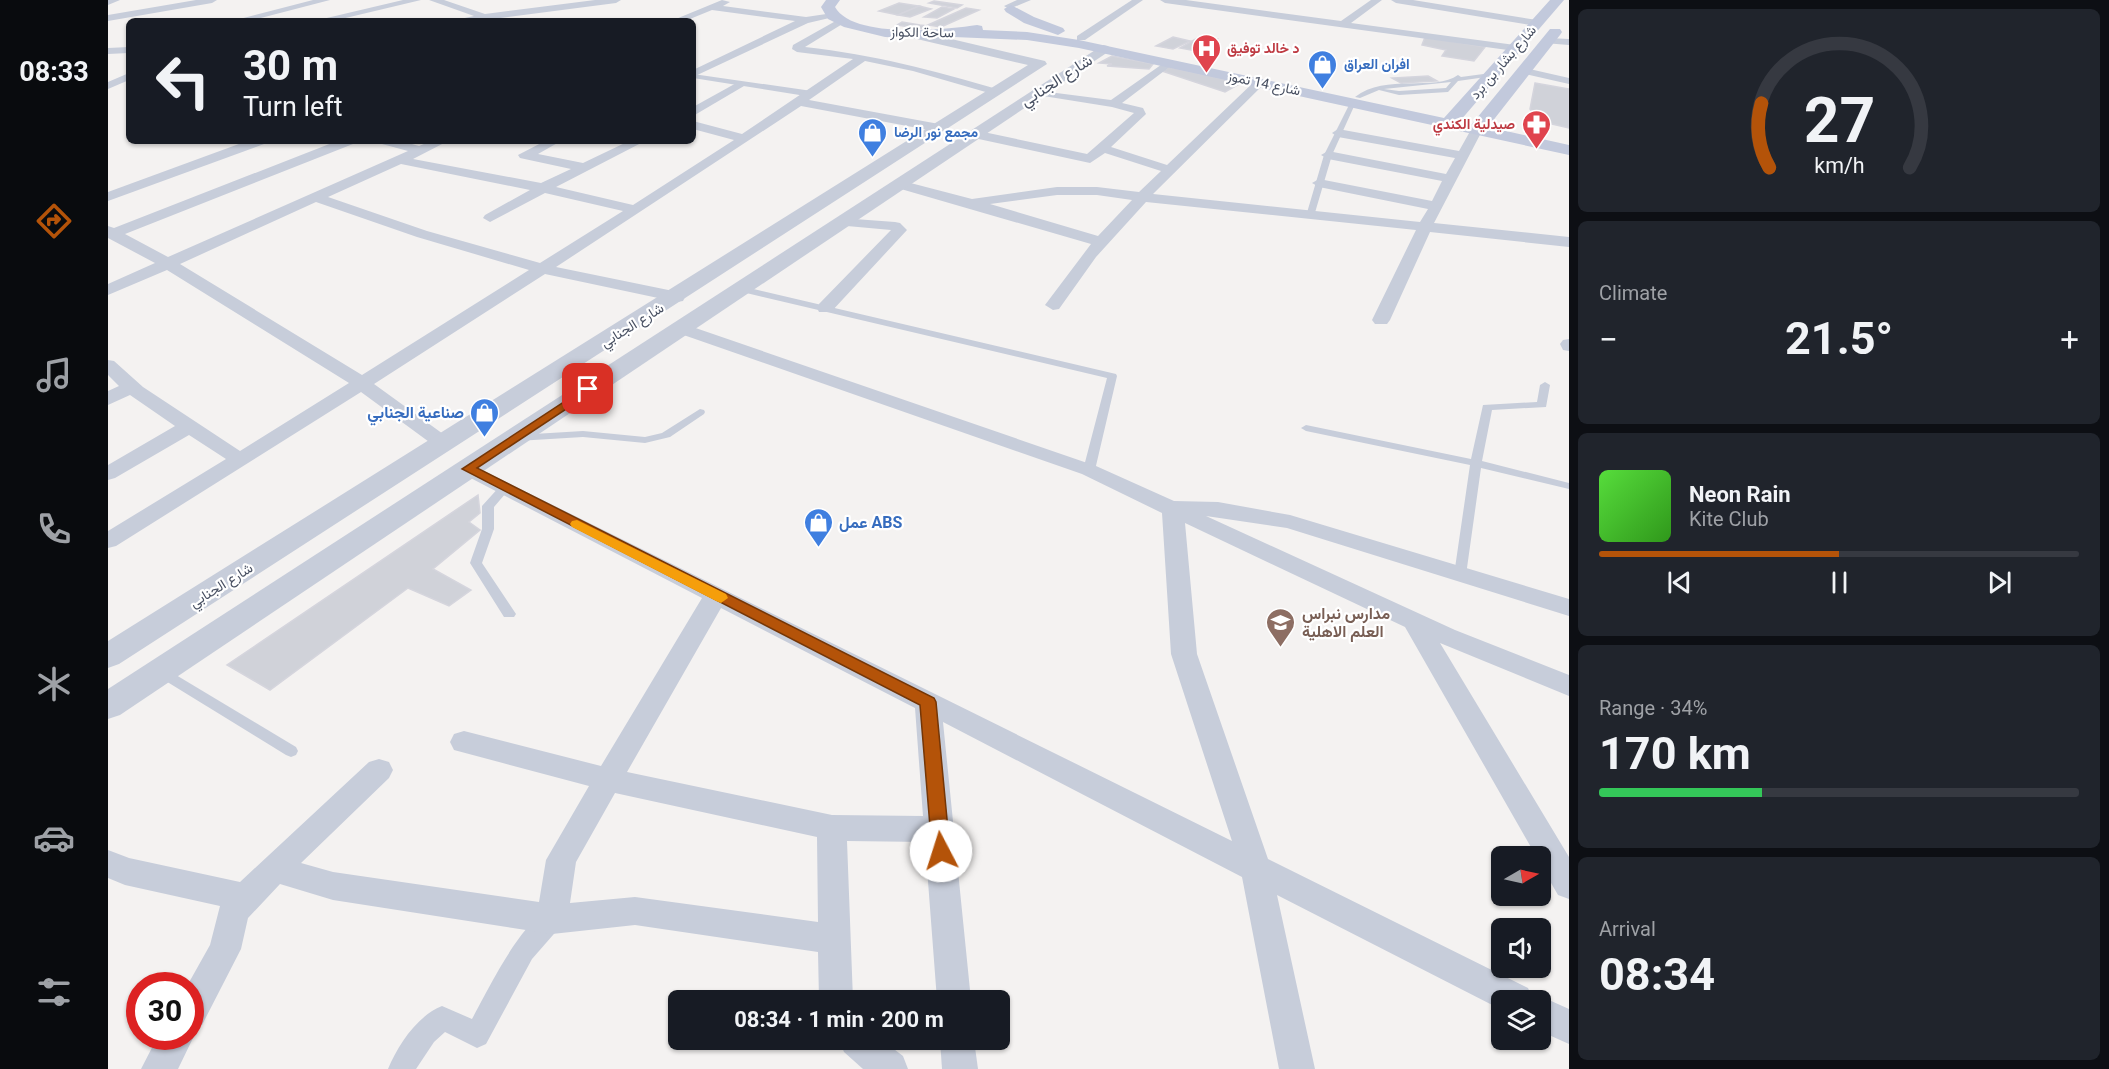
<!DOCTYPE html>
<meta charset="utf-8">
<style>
body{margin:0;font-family:Roboto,Vazirmatn,sans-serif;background:#20242c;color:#f1f3f6;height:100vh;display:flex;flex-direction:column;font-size:22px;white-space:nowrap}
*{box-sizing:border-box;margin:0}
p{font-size:20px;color:#9ea1a6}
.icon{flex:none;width:33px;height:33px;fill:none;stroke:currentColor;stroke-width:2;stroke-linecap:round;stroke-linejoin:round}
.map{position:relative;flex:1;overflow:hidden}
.panel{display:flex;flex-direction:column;gap:9px;padding:9px;background:#0d0f14;width:540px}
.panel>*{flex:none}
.banner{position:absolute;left:18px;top:18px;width:570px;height:126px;border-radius:9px;box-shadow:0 2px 4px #0004;background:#171b24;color:#f1f3f6;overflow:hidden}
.needle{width:39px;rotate:81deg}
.controls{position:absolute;left:1383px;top:846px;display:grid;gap:12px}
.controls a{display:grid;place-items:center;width:60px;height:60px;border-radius:9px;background:#171b24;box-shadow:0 2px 4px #0004;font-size:30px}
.speed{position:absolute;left:18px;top:972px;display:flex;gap:12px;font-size:30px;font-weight:700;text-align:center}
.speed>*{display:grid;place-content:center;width:78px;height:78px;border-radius:50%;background:#171b24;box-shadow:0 2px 4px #0004;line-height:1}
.speed .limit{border:9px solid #d22;background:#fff;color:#111}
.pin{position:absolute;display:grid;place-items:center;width:51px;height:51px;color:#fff;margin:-26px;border-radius:12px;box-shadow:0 3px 9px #0006}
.me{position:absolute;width:66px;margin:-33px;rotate:355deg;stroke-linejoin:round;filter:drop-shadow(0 0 4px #0008)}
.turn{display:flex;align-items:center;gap:21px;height:126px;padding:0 18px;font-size:27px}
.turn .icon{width:78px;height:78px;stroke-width:2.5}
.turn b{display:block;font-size:42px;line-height:51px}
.big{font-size:45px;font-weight:700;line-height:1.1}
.panel .card{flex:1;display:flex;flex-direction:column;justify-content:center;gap:9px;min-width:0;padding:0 21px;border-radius:9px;background:#20242c}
.panel .dial{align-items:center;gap:0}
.dial svg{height:156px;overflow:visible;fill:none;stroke:#363941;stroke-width:7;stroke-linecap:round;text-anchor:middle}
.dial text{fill:#f1f3f6;stroke:none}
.song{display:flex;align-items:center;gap:18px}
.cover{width:72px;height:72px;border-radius:9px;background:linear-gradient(135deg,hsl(110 70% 55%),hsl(110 70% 35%))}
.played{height:6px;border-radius:3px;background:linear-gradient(90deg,#b45309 50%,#363941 50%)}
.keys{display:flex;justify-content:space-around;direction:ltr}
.heat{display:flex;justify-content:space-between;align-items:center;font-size:33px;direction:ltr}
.charge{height:9px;border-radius:4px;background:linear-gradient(90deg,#34c759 34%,#363941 0)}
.trip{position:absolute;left:560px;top:990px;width:342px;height:60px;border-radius:9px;background:#171b24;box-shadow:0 2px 4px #0004;font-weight:700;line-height:60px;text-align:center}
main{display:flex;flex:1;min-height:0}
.menu{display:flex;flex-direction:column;width:108px;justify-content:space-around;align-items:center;background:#090b0e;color:#9ea1a6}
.menu .icon{width:42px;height:42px}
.menu .selected{color:#b45309}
.menu b{font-size:27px;color:#f1f3f6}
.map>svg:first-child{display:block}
.building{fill:#d0d2d9;stroke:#d5d5dd;stroke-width:1.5}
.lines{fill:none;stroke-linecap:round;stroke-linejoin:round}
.service{fill:#c7cdda;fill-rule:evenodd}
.pedestrian{fill:#c7cdda;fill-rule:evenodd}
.minor{fill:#c7cdda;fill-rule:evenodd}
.tertiary{fill:#c7cdda;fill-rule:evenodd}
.secondary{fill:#c2c9dc;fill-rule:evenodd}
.route{fill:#b45309;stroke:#753606;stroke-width:1.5}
.slow{fill:#f59e0b}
.labels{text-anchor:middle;stroke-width:4.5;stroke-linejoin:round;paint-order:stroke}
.far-street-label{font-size:14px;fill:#474f61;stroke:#fff}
.far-health-label{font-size:14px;font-weight:bold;fill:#be3a42;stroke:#fff;text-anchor:start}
.far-shop-label{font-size:14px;font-weight:bold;fill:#366cbe;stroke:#fff;text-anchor:start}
.street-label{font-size:16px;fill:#474f61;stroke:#fff}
.shop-label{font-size:16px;font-weight:bold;fill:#366cbe;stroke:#fff;text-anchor:end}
.education-label{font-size:16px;font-weight:bold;fill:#785e54;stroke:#fff;text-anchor:start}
</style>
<main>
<nav class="menu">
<b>08:33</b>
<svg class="icon selected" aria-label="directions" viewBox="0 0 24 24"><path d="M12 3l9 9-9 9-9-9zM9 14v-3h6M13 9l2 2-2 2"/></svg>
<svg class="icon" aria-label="music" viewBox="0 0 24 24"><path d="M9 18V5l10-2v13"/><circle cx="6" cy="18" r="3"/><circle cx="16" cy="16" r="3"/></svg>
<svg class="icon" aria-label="phone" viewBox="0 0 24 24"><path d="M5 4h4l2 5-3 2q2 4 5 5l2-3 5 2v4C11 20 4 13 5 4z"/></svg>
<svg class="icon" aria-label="climate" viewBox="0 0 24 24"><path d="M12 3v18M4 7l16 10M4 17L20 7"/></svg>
<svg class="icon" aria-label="car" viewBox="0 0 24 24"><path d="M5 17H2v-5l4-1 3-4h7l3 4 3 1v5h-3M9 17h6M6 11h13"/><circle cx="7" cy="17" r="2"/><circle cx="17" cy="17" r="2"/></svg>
<svg class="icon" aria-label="filters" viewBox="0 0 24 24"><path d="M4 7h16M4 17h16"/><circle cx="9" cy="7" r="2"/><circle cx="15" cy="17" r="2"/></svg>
</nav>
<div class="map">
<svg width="1461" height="1069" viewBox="0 0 1461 1069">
<rect width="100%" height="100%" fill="#f4f2f1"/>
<g class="building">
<path d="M826 1 854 5 849 8 821 3Z"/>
<path d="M791 3 811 6 790 15 771 11Z"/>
<path d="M811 6 823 9 802 17 790 15Z"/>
<path d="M834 7 846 9 829 18 816 17Z"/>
<path d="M858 8 871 10 833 27 820 25Z"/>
<path d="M794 22 812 25 820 26 815 29 789 25Z"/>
<path d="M1093 36 1109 39 1088 51 1072 48Z"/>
<path d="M1065 37 1082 41 1065 49 1048 46Z"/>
<path d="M1317 37 1377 47 1366 61 1334 56 1338 50 1314 45Z"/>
<path d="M1004 56 1045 64 1041 69 999 66 1004 64 991 63Z"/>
<path d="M1061 67 1133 83 1117 92 1054 71Z"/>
<path d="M1320 76 1329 81 1293 83 1284 78Z"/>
<path d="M1427 83 1461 89V128L1444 124 1425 113 1422 109Z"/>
<path d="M370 495 372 513 361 522 372 530 325 569 363 590 341 606 300 588 162 690 119 665Z"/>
</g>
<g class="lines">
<g class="service">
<path d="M1383 73 1385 76 1350 81 1340 92 1291 95 1271 90 1252 98 1247 97C1278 73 1327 92 1350 75L1353 77ZM1343 82 1338 88 1291 91 1276 89Z"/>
<path d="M1243 101 1248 102 1224 155 1206 216 1199 218 1198 216 1216 155Z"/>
<path d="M633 286 1008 374 1009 376 987 470 981 473 975 470 999 378 630 291V287Z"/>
<path d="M1437 382 1442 385 1438 407 1384 410 1374 461 1461 483V489L1373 468 1358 575 1352 579 1346 575 1362 465 1198 431 1193 428 1198 425 1363 459 1375 405 1429 402 1432 385Z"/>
<path d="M592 409 596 410 597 412 596 414 562 437 537 443 475 437 409 441 404 438 409 435 475 431 537 437 554 433Z"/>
<path d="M397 484 403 487 386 507V529L374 563 408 614 406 617H396L362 563 374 529V506L393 485Z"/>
<path d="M53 666 188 747 190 751 188 755 183 757 178 755 48 675 46 671 48 667Z"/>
</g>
<g class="pedestrian">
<path d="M585 74 704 91 708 94 704 97 585 78Z"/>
<path d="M444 908 452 911 456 919 452 927 424 959 378 1044 369 1048 337 1032 326 1042 308 1069H280C290 1045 309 1016 334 1006L364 1019C380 990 413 920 444 908Z"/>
</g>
<g class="minor">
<path d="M0 0H12L0 5Z"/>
<path d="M88 0H109L104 3 0 21V15Z"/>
<path d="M205 0H222L141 21H124Z"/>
<path d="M295 0H313L225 21H206Z"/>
<path d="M321 0H336L377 14 487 0H513L508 3 370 21H343L366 16Z"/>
<path d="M614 0 622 2 615 6 698 17 725 13 730 16 700 23 585 77V70L687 21 604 10 577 21H563Z"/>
<path d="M909 0H923L901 9 896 6Z"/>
<path d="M1024 0H1035L977 40H969V36Z"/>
<path d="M1052 0H1078L1233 21 1263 0H1274L1243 23 1407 45 1412 48 1407 51 1057 3Z"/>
<path d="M1283 0H1305L1429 20 1434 23 1429 26 1288 3Z"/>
<path d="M483 18 487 19 489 21H478Z"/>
<path d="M733 18 736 19V23L697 47C767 55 824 70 892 90L894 92 888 95 805 71 757 61 701 100 831 124 837 128 835 131 831 132 693 106 448 267 575 293 577 297 575 301 569 302 437 274 266 384 342 439 345 443 342 447H328L253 392 8 546 0 548V531L118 459 81 435 7 478 0 480V465L67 426 22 395 0 405V391L11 386 0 375V360L6 361 35 387 132 451 241 383 59 270 0 295V284L47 263 0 238V226L6 228 229 141H246L245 144 17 234 60 257 300 151 274 144 273 141H293L311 146 323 141H340L305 159 433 183 463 169 412 158 410 155 437 141H453L430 154 475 163 521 141H537L448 187 525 205 626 140 585 129V121L634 134 745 59 689 52 684 49 685 45ZM293 164 422 190 377 215 375 218 382 222 437 193 515 211 432 263 319 231 220 197ZM208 202 309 237 421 270 254 375 72 264Z"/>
<path d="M1440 38 1461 39V45L1436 43V39Z"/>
<path d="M21 47V53L0 54V48Z"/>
<path d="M1060 60 1064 61V65L1014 103 1035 108 1038 114 1003 147 1059 165 1148 80H1156L1158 82 1045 194 1312 222 1320 209 1211 187 1204 183 1211 179 1324 201 1334 181 1220 159 1213 155 1220 151 1338 174 1347 158 1230 137 1224 133 1230 129 1351 151 1365 126 1369 125 1375 129 1326 223 1461 237V247L1322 232 1282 320 1279 324H1267L1264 320 1308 230 1038 202 988 257 951 309 945 310 937 305 983 244 786 187 784 184 791 180 864 199 949 187H989L1031 192 1053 171 997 153 982 163 866 138 860 134 866 130 979 154 1026 113 1004 107 929 95 923 92 925 90 1003 100ZM949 195H989L1024 200 990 236 882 204Z"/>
<path d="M1417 68 1461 78V84L1413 73V69Z"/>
<path d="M21 73V80L0 89V82Z"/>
<path d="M632 81 638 84 636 86 585 116V107Z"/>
<path d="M139 141H157L156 144 0 201V192Z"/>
<path d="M733 218 787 222 792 223 799 230 723 312H711L709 308 711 304 783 230 728 225 726 222Z"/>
<path d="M573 323 988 466 1066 501 1110 502 1182 515 1461 599V616L1179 528 1098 516 1347 630 1461 675V696L1332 643 1461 857V899L1450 895 1432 864V856H1428L1297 627 1077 523 1089 654 1160 859 1420 988 1425 999 1432 996 1461 1009V1044L1432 1031V1000H1394V1010L1169 895 1207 1069H1171L1134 877 835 722 863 1000H829L817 842 739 841 745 1000H711L710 952 527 925 444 934 225 900 172 884 140 918 133 949 94 1025 84 1029 86 1036 70 1069H33L50 1036H82V986H79L102 945 112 906 17 885 0 878V850L21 858 132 882 261 762 271 759 281 762 285 770 281 778 193 863 225 872 431 902 438 860 481 786 346 750 342 742 346 734 356 731 493 766 594 598 353 473 350 469 353 465 360 463 1124 841 1063 654 1054 513 974 474 567 332 564 328 567 324ZM613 608 807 708 815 816 724 815 519 772ZM507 793 709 837 710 922 527 897 462 903 468 862Z"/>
<path d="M1461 339V351L1455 350 1452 344 1455 340Z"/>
<path d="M731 1040H774L795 1056 800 1069H755L736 1052Z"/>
<path d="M832 1040H866L870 1069H834Z"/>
</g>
<g class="tertiary">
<path d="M801 29 937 61 939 64 11 664 0 668V641L920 65 796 36 795 33Z"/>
<path d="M995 45 1000 46 1002 49 1000 52 12 715 0 719V689Z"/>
</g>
<g class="secondary">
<path d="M718 0H732L727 7C745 39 837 30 869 25L874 26 875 30 919 32 971 40 1336 118 1442 0H1456L1352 121 1364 124 1442 29H1452L1454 32 1452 35 1380 127 1461 145V155L971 48 919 40 846 37 815 39 777 37 736 27 720 19 713 7Z"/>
<path d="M903 5 926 17 955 28 957 31 950 35 916 23 898 12 896 9Z"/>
</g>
</g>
<path class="route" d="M480 386 486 389 484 392 369 468 826 698 828 702 842 851 839 856 833 859 826 856 824 851 812 705 354 469Z"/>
<path class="slow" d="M469 520 618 594 620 598 613 603 608 601 464 527 462 524 464 521Z"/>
<defs>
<symbol id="hospital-pin" viewBox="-11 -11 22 30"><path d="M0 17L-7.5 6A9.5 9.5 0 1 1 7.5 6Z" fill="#e0444e" stroke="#fff"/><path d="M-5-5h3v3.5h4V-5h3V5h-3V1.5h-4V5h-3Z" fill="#fff"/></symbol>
<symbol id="shop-pin" viewBox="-11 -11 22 30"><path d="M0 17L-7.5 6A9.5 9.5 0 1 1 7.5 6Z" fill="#3f7fe0" stroke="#fff"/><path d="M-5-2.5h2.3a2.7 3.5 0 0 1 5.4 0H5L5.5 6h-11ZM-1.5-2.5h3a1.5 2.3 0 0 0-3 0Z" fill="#fff"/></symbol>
<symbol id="pharmacy-pin" viewBox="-11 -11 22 30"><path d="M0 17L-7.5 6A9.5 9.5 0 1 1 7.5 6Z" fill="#e0444e" stroke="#fff"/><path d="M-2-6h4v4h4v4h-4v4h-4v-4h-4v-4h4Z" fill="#fff"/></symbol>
<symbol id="school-pin" viewBox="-11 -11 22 30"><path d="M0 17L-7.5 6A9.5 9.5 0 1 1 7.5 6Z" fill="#8d6e63" stroke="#fff"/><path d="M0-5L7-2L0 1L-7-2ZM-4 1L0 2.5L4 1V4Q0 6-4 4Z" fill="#fff"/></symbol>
</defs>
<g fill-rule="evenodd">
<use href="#hospital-pin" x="1082" y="32" width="33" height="45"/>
<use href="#shop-pin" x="1198" y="48" width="33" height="45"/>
<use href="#pharmacy-pin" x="1412" y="108" width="33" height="45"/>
<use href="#shop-pin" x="748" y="116" width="33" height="45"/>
<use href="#shop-pin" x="360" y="396" width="33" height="45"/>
<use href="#shop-pin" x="694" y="506" width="33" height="45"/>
<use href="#school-pin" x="1156" y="606" width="33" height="45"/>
</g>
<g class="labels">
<g class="far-street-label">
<text transform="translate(814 32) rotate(1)" y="5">ساحة الكواز</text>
<text transform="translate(1395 62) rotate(-49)" y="5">شارع بشار بن برد</text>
<text transform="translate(1156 83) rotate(12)" y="5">شارع 14 تموز</text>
<text transform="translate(524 325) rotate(-32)" y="5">شارع الجنابي</text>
<text transform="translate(113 585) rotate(-32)" y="5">شارع الجنابي</text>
</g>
<g class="far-health-label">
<text x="1119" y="53">د خالد توفيق</text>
<text x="1407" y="129" text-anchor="end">صيدلية الكندي</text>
</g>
<g class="far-shop-label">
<text x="1236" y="69">افران العراق</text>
<text x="786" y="137">مجمع نور الرضا</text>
</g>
<g class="street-label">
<text transform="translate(948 80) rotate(-33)" y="6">شارع الجنابي</text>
</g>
<g class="shop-label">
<text x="356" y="418">صناعية الجنابي</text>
<text x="731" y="528" text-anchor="start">عمل ABS</text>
</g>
<g class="education-label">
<text x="1194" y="619">مدارس نبراس<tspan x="1194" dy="18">العلم الاهلية</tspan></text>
</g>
</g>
</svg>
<div class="controls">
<a><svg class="needle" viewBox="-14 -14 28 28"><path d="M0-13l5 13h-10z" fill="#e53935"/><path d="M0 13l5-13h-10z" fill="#9ea1a6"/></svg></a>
<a><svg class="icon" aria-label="sound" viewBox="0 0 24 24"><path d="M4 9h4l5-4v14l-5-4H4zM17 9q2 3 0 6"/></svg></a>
<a><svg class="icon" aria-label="layers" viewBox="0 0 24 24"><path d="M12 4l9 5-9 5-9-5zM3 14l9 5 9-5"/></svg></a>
</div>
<div class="speed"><div class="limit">30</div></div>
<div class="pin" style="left:480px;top:389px;background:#d93025"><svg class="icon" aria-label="arrive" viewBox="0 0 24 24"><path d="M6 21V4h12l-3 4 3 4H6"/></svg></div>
<svg class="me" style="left:833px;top:851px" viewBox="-20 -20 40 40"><circle r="19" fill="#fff"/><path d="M0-13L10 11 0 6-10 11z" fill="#b45309"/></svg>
<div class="trip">08:34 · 1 min · 200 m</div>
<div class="banner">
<div class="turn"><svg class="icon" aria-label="left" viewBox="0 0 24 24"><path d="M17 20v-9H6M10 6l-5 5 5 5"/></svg><div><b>30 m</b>Turn left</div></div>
</div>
</div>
<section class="panel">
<div class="card dial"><svg viewBox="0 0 100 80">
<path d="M14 69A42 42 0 1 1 86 69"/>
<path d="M14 69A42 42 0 0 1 10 36" stroke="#b45309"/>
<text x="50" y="56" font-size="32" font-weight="700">27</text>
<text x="50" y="72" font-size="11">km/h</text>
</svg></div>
<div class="card"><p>Climate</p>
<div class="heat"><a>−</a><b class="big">21.5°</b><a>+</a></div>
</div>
<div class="card">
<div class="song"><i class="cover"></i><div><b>Neon Rain</b><p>Kite Club</p></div></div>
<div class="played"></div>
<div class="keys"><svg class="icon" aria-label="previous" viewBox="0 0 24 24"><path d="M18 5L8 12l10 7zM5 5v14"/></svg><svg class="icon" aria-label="pause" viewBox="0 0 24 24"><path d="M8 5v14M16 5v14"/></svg><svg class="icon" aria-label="next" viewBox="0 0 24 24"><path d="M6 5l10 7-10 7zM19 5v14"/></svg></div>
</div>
<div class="card"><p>Range · 34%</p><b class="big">170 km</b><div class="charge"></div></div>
<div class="card"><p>Arrival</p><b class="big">08:34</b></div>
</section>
</main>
